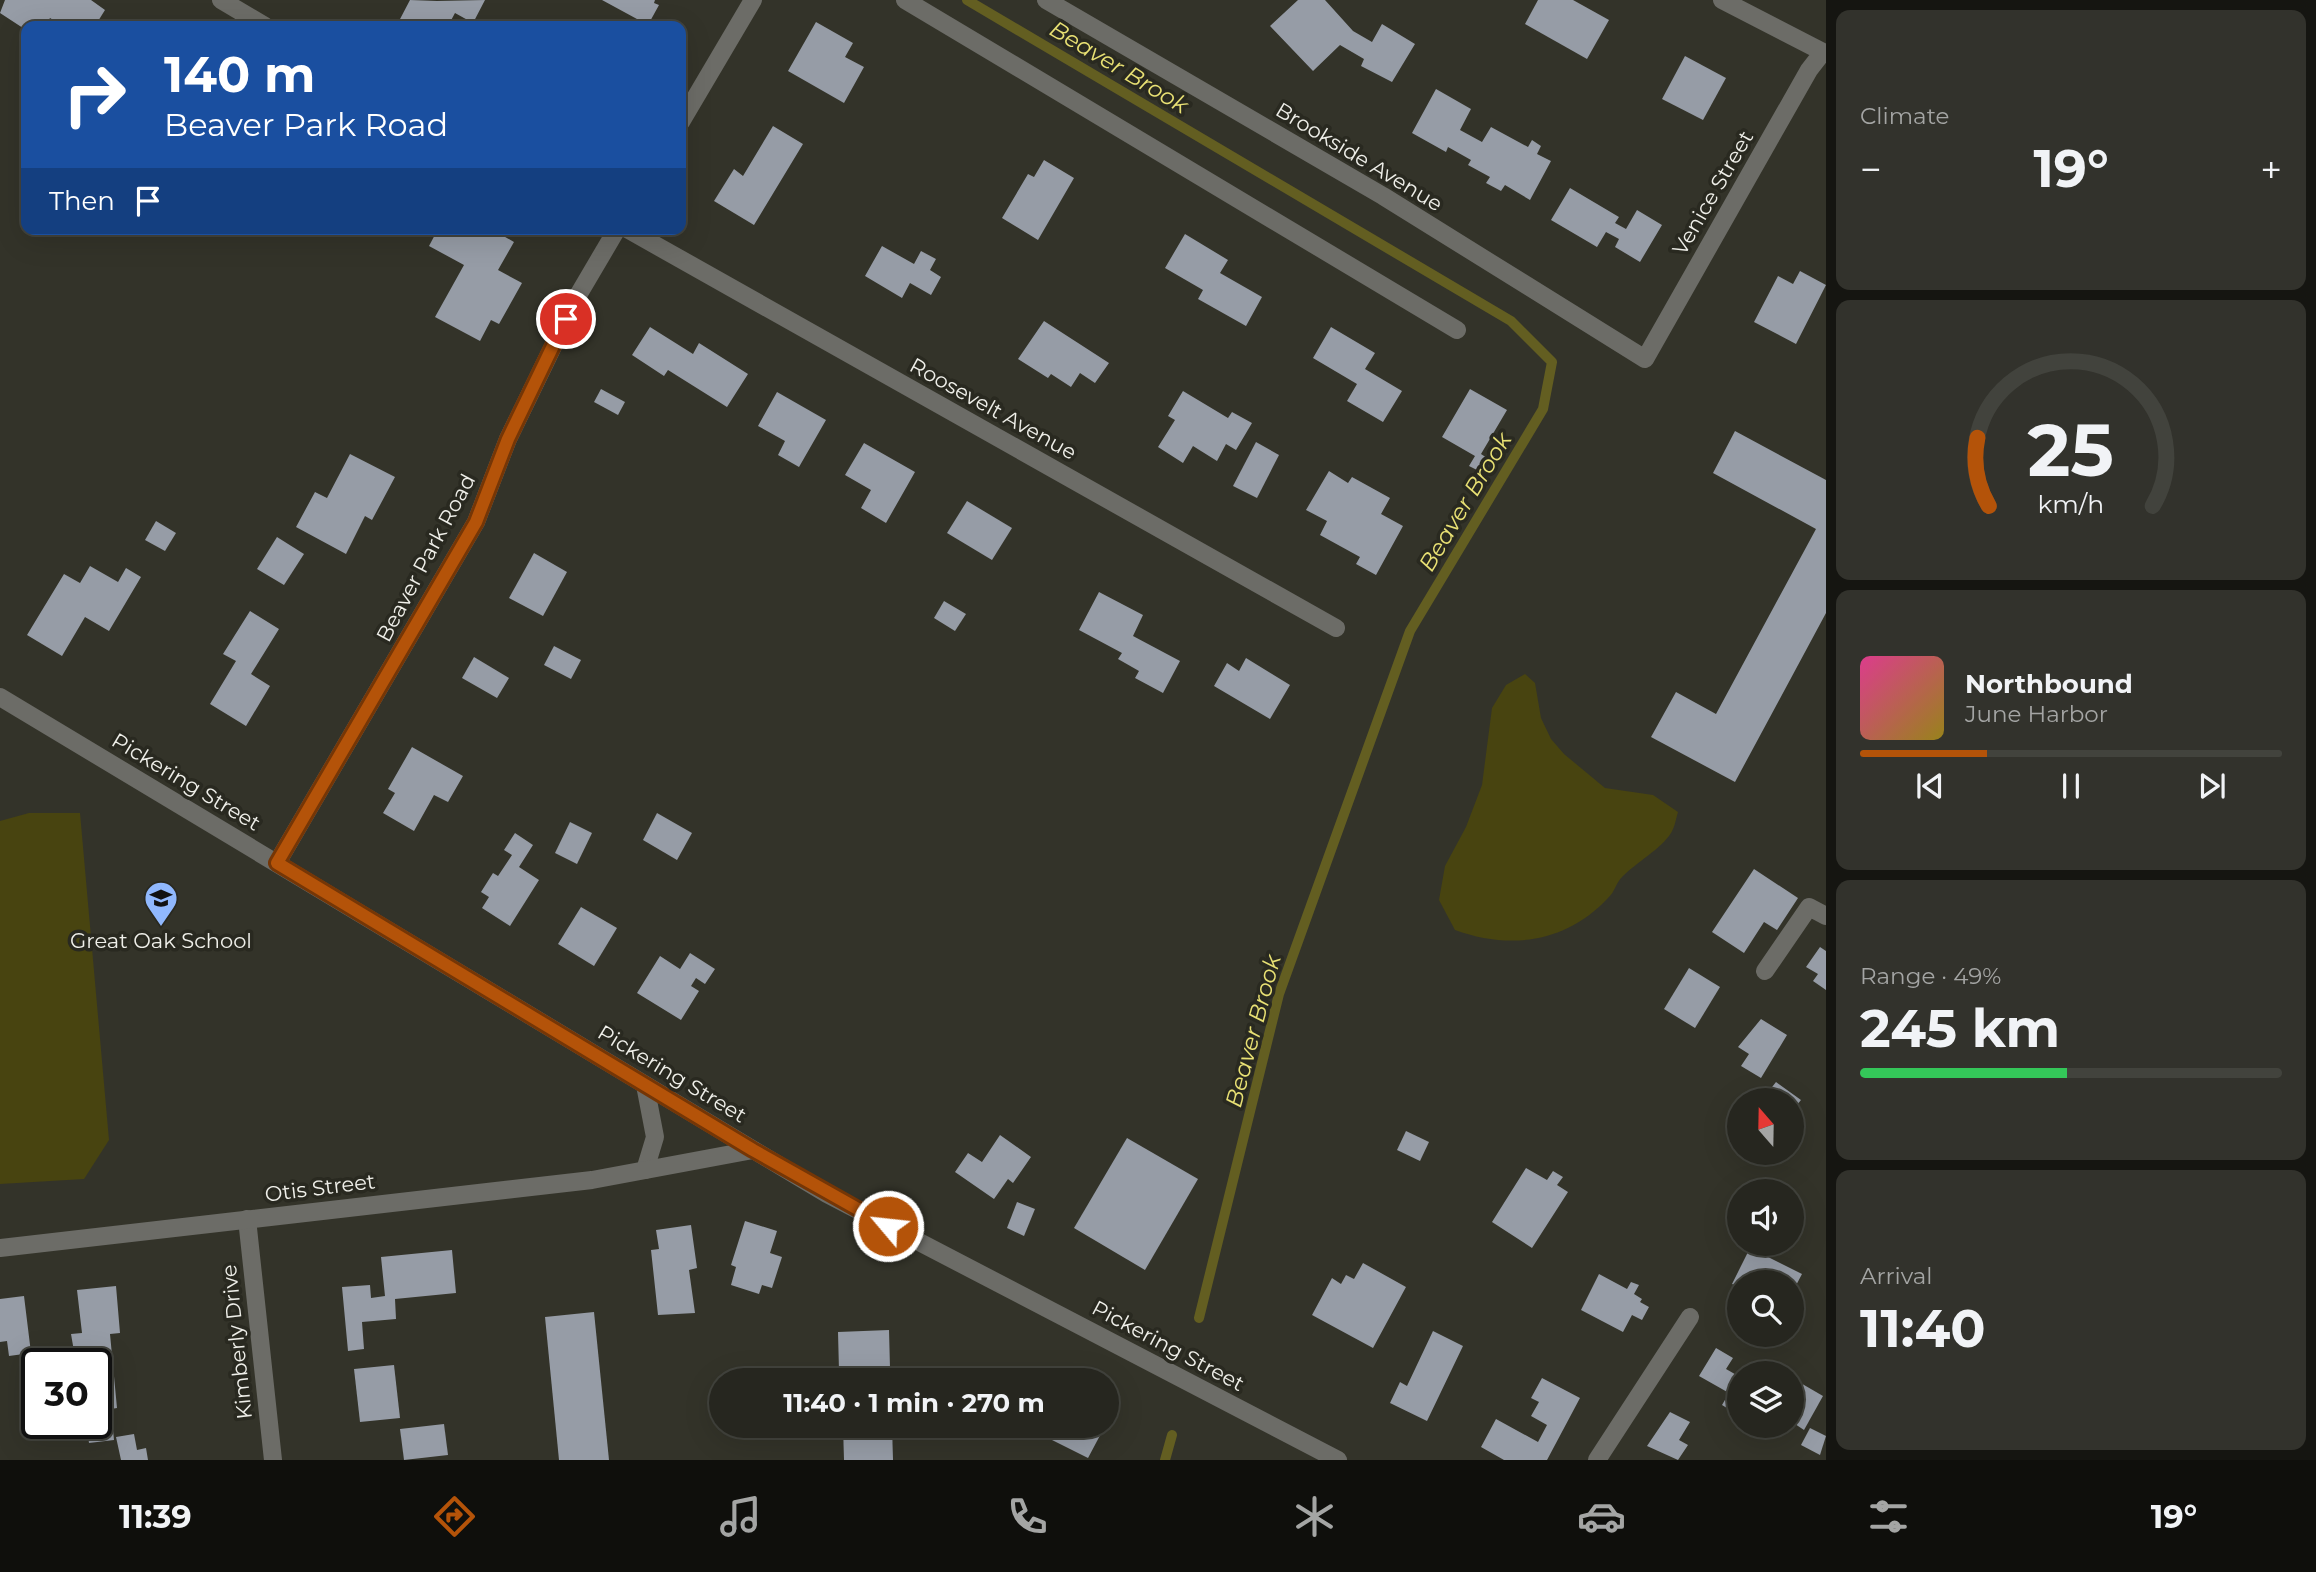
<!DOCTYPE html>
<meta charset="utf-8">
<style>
body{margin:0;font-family:Montserrat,sans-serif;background:#32322c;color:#f1f3f6;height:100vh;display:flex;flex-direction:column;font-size:26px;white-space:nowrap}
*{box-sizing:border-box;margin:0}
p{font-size:23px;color:#a4a5a4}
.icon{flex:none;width:38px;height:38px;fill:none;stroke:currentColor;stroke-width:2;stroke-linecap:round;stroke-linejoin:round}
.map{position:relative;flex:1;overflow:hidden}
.drawer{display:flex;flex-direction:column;gap:10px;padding:10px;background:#151511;width:490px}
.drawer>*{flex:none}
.banner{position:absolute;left:21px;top:21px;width:665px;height:214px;border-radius:14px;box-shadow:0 7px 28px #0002,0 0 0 2px #42433d;background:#1a4fa0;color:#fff;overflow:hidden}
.needle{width:46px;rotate:340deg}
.tools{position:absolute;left:1727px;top:1088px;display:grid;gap:14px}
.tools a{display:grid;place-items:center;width:77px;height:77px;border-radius:50%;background:#26261f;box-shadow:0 7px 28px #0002,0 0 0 2px #42433d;font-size:35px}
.speed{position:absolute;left:21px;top:1348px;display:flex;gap:14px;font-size:35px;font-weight:700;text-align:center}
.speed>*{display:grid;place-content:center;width:91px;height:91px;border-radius:50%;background:#26261f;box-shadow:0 7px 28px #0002,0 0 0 2px #42433d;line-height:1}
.speed .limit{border:4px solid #111;border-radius:10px;background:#fff;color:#111}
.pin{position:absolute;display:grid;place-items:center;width:60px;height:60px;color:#fff;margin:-30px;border:4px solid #fff;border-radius:50%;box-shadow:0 2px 7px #0007}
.me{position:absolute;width:77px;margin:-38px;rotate:298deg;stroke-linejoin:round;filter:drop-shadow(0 0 5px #0008)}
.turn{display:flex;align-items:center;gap:24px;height:147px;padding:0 28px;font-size:32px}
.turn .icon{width:91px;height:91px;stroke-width:2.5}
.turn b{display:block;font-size:49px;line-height:60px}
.then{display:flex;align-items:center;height:66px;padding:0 28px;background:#0003;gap:14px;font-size:26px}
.big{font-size:52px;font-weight:700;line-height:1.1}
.drawer .tile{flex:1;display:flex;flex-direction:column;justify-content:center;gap:10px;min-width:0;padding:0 24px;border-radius:14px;background:#32322c}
.drawer .dial{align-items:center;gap:0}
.dial svg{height:182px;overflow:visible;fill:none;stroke:#42433d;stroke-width:7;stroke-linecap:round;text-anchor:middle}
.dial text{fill:#f1f3f6;stroke:none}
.song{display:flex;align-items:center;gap:21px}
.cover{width:84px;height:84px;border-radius:10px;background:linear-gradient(135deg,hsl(330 70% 55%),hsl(50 70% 35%))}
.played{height:7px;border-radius:4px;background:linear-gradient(90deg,#b45309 30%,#42433d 30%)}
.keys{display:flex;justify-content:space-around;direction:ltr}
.heat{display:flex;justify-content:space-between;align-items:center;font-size:38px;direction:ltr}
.charge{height:10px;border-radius:5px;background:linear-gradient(90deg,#34c759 49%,#42433d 0)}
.trip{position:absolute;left:709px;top:1368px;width:410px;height:70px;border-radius:35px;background:#26261f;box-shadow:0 7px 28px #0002,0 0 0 2px #42433d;font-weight:700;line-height:70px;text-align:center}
.tabs{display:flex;height:112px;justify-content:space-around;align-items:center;background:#0f0f0c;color:#a4a5a4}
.tabs .icon{width:49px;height:49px}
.tabs .current{color:#b45309}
.tabs b{font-size:32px;color:#f1f3f6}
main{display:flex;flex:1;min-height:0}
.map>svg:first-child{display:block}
.green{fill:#484410}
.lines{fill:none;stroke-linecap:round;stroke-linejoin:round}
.stream{stroke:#635e21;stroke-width:10}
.building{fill:#969ca6}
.minor{stroke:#6c6c67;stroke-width:18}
.route-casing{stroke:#753606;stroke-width:18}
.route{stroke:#b45309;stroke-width:12}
.labels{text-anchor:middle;stroke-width:7;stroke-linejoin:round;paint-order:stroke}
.street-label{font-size:21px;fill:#efefe9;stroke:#292920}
.poi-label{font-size:21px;fill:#efefe9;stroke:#292920}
.water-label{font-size:23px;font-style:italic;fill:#e9e174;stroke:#292920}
</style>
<main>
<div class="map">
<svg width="1826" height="1460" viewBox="0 0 1826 1460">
<rect width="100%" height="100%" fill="#333329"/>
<g class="green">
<path d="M1525 674 1535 683 1541 718 1551 739 1564 754 1605 788 1653 795 1678 812C1676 818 1675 827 1671 833 1661 849 1637 862 1623 876 1616 882 1615 892 1608 898 1566 943 1510 950 1455 930L1439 900 1445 866 1466 827 1482 785 1492 708 1506 685Z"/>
<path d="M29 813H80L109 1140 84 1179 0 1184V821Z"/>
</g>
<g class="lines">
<g class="stream">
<path d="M967 0 1511 321 1552 362 1543 409 1410 631 1279 994 1199 1318"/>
<path d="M1165 1460 1172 1435"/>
</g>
</g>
<g class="building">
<path d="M5 0H91L105 10 95 26H63L50 18 45 26H26V30L0 13Z"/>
<path d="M410 0 437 1 485 0 473 23 455 13 448 26H408L399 21Z"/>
<path d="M602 0H655L654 3 659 5 648 25Z"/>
<path d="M1298 0H1325L1353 31 1372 42 1382 24 1415 44 1392 82 1361 66 1364 59 1340 45 1313 71 1270 26Z"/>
<path d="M1538 0H1573L1609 20 1587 59 1525 24Z"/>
<path d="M816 22 853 43 845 57 864 67 844 103 788 71Z"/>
<path d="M1685 56 1726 78 1703 120 1662 99Z"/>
<path d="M1436 89 1471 109 1460 130 1482 142 1491 127 1528 147 1532 140 1541 146 1537 154 1551 161 1530 200 1505 185 1501 191 1486 183 1490 177 1468 165 1471 160 1448 147 1446 152 1412 133Z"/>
<path d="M773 126 803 144 754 225 714 201 734 169 743 176Z"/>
<path d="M1044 160 1074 178 1038 240 1002 218 1028 174 1034 177Z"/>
<path d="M1570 188 1619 217 1615 223 1626 229 1637 210 1662 225 1640 262 1615 247 1619 239 1606 232 1597 247 1551 220Z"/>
<path d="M438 229H491L514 242 498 270 522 283 499 324 491 320 480 341 435 317 464 265 429 246Z"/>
<path d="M1185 234 1228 260 1220 273 1262 297 1246 326 1198 299 1203 290 1165 268Z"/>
<path d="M882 246 914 264 921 251 936 259 930 270 941 277 931 295 910 283 902 298 865 276Z"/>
<path d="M1800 271 1826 285 1796 344 1754 322 1778 276 1793 284Z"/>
<path d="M1044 321 1109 363 1095 383 1080 373 1071 387 1051 374 1048 378 1018 359Z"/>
<path d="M650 327 693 354 699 343 748 374 727 407 668 370 664 376 632 355Z"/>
<path d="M1331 327 1375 353 1365 369 1402 391 1383 422 1347 401 1357 384 1313 358Z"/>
<path d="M601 389 625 402 618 415 594 402Z"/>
<path d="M1470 389 1507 410 1481 454 1487 458 1479 471 1469 466 1475 456 1442 437Z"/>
<path d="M1183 391 1228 418 1232 412 1252 423 1236 450 1226 444 1217 461 1193 446 1183 463 1158 447 1175 420 1168 416Z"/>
<path d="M777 392 826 420 799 467 778 455 785 441 758 426Z"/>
<path d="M1735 431 1826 480V613L1735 782 1651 737 1676 692 1716 714 1816 529 1713 473Z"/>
<path d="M1256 442 1279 455 1257 498 1233 486Z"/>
<path d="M864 443 915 472 886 523 861 508 871 490 845 475Z"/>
<path d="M350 454 395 477 372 520 365 516 346 554 296 527 315 492 327 498Z"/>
<path d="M1329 471 1348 483 1352 477 1390 498 1381 514 1403 526 1376 575 1356 564 1360 557 1320 535 1327 521 1306 510Z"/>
<path d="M967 501 1012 528 992 560 947 533Z"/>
<path d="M156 521 176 533 165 551 145 540Z"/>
<path d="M277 537 304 554 284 585 257 569Z"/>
<path d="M534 553 567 572 543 616 509 598Z"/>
<path d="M90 566 118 582 126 568 141 577 109 631 85 617 62 656 27 635 64 574 80 583Z"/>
<path d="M1099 592 1143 615 1133 636 1180 661 1163 693 1135 678 1139 671 1118 659 1122 653 1079 630Z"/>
<path d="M944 601 966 614 955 631 934 618Z"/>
<path d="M250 611 279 629 251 674 270 686 246 726 210 704 236 661 223 654Z"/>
<path d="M554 646 581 660 571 679 544 665Z"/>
<path d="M474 657 509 678 497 698 462 678Z"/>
<path d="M1246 658 1290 685 1270 719 1214 686 1227 663 1239 671Z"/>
<path d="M412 747 463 776 448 802 434 795 414 831 383 813 395 793 388 789Z"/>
<path d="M657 813 692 833 677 860 643 840Z"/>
<path d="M570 822 592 833 577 864 555 853Z"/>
<path d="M515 833 533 845 519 867 539 880 510 926 482 908 489 897 481 892 493 873 498 876 512 855 504 850Z"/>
<path d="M1754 869 1798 898 1777 930 1764 922 1744 953 1712 932Z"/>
<path d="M581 907 617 928 594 966 558 944Z"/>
<path d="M1820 947 1826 951V990L1813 981 1818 974 1806 967Z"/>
<path d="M690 953 715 969 705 984 696 978 691 986 699 991 681 1020 637 993 660 956 680 969Z"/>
<path d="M1689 968 1720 987 1695 1028 1664 1009Z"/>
<path d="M1761 1019 1787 1035 1761 1078 1741 1066 1749 1054 1738 1047Z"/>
<path d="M1776 1082 1801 1100 1792 1111V1101H1761Z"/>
<path d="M1406 1131 1429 1142 1420 1161 1397 1150Z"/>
<path d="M1000 1135 1031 1157 1013 1183 1008 1179 994 1199 955 1172 968 1153 982 1162Z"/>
<path d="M1127 1138 1198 1179 1145 1270 1074 1228Z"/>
<path d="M1526 1168 1547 1180 1553 1171 1563 1177 1557 1185 1568 1192 1532 1248 1492 1222Z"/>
<path d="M1017 1202 1035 1209 1024 1236 1007 1228Z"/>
<path d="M745 1221 777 1231 770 1253 782 1257 772 1288 762 1285 759 1294 731 1285 736 1267 731 1265Z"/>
<path d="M691 1225 697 1268 689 1270 695 1313 658 1315 651 1250 659 1249 656 1230Z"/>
<path d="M1750 1248 1802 1274 1792 1293V1283H1740V1287L1732 1284Z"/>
<path d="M452 1250 456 1293 395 1299 396 1319 362 1322 364 1349 348 1351 342 1287 370 1285 371 1298 385 1296 381 1257Z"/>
<path d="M1363 1263 1406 1287 1373 1348 1312 1315 1332 1278 1341 1284 1346 1275 1354 1279Z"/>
<path d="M1599 1274 1627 1289 1631 1282 1639 1285 1634 1294 1642 1299 1640 1302 1649 1307 1642 1320 1632 1315 1623 1332 1581 1310Z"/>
<path d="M116 1286 120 1333 110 1334 117 1408 111 1409 114 1440 89 1443 86 1423H96V1363H76L71 1334 82 1333 77 1290Z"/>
<path d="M24 1296 31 1353 9 1356 7 1341 0 1342V1299Z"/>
<path d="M594 1312 609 1460H559L545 1317Z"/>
<path d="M889 1330 890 1368 885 1369 886 1381H851V1371H839L838 1332Z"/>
<path d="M1433 1331 1463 1346 1427 1421 1390 1403 1400 1382 1407 1386Z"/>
<path d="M1716 1348 1733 1358 1726 1369 1740 1377V1416L1722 1405 1729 1393 1699 1376Z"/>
<path d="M394 1365 400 1418 360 1422 354 1369Z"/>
<path d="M1542 1378 1580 1398 1547 1460H1504L1481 1447 1496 1419 1538 1442 1547 1425 1531 1416 1539 1402 1531 1398Z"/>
<path d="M1792 1378 1823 1396 1804 1430 1792 1422Z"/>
<path d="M1670 1412 1690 1422 1679 1440 1688 1445 1678 1460 1647 1446Z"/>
<path d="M444 1424 448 1455 404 1460 400 1429Z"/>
<path d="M843 1426H892L893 1460H844Z"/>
<path d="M1047 1426H1105L1088 1458 1042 1435Z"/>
<path d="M1810 1428 1826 1436 1820 1455 1801 1445Z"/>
<path d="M134 1434 137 1450 146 1448 148 1460H121L116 1437Z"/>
</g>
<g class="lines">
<g class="minor">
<path d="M221 0 265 26"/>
<path d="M905 0 1457 330"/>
<path d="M1046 0 1383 196 1645 359 1809 70 1823 52 1722 0"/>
<path d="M681 122 753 0"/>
<path d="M627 229 1336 628"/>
<path d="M0 697 827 1194 1338 1460"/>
<path d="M277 863 476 522 508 439 577 297 617 229"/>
<path d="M1765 971 1809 907 1826 916"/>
<path d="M645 1170 655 1137 645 1085"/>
<path d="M247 1219 273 1460"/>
<path d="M0 1248 592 1180 753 1150"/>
<path d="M1597 1460 1690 1317"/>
</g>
</g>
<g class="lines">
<defs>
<path id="route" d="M566 319 508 439 476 522 277 863 753 1150 888 1226"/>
</defs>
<use href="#route" class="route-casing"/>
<use href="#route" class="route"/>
</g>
<defs>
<symbol id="school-pin" viewBox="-11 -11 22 30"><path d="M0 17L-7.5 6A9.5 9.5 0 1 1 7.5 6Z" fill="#90b8fd" stroke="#292920"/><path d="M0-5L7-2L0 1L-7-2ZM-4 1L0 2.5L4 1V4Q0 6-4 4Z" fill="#111"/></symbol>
</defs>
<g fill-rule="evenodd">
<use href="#school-pin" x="142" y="879" width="38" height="52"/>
</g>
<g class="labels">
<g class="street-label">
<text transform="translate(1359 157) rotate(31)" y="7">Brookside Avenue</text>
<text transform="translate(1713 193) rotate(-60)" y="7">Venice Street</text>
<text transform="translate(993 409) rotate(29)" y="7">Roosevelt Avenue</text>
<text transform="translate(426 558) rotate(-62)" y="7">Beaver Park Road</text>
<text transform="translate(186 782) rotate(31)" y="7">Pickering Street</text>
<text transform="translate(672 1074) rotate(31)" y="7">Pickering Street</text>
<text transform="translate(320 1188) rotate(-7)" y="7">Otis Street</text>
<text transform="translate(237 1342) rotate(-96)" y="7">Kimberly Drive</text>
<text transform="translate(1168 1346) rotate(28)" y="7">Pickering Street</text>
</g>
<g class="poi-label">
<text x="161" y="948">Great Oak School</text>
</g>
<g class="water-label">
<text transform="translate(1119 67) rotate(31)" y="8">Beaver Brook</text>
<text transform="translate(1465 502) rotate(-59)" y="8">Beaver Brook</text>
<text transform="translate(1253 1031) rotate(-75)" y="8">Beaver Brook</text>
</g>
</g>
</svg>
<div class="tools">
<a><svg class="needle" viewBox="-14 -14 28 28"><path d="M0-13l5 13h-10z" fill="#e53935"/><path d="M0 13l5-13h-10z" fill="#a4a5a4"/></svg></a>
<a><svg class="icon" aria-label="sound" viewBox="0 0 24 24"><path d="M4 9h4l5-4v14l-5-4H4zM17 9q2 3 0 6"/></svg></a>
<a><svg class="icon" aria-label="search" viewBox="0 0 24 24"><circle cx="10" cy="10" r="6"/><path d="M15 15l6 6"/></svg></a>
<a><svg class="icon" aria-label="layers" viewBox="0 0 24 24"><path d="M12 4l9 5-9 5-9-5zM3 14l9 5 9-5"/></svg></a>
</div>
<div class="speed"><div class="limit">30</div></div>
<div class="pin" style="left:566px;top:319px;background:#d93025"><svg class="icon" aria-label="arrive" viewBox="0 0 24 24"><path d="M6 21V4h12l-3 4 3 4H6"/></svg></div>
<svg class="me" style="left:888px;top:1226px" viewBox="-20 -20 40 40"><circle r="17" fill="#b45309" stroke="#fff" stroke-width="3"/><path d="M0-11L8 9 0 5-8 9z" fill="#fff"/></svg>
<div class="trip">11:40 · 1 min · 270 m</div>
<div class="banner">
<div class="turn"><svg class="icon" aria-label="right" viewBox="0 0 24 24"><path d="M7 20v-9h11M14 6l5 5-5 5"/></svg><div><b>140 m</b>Beaver Park Road</div></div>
<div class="then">Then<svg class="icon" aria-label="arrive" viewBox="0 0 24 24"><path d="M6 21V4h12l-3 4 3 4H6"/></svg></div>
</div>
</div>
<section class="drawer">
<div class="tile"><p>Climate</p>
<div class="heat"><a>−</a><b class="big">19°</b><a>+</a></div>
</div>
<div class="tile dial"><svg viewBox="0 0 100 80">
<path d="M14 69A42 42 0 1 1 86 69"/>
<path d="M14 69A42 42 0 0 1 9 39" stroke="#b45309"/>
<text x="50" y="56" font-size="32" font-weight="700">25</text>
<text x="50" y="72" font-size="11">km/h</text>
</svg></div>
<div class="tile">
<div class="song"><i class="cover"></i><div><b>Northbound</b><p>June Harbor</p></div></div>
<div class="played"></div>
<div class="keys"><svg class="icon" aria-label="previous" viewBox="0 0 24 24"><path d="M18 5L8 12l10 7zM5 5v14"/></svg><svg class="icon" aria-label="pause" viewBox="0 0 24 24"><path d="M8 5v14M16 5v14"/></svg><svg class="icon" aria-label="next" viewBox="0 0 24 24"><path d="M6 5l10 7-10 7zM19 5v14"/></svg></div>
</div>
<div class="tile"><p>Range · 49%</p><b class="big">245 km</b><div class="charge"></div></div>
<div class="tile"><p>Arrival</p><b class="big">11:40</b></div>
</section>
</main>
<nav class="tabs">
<b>11:39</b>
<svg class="icon current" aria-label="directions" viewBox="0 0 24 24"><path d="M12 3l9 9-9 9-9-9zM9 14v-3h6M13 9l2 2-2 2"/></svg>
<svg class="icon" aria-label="music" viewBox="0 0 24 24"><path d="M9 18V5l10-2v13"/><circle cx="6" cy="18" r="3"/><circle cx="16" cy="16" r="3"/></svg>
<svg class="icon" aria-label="phone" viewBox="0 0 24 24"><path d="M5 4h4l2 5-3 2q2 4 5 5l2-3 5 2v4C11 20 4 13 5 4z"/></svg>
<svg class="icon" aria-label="climate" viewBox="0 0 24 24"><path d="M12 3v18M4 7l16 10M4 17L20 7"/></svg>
<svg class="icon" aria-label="car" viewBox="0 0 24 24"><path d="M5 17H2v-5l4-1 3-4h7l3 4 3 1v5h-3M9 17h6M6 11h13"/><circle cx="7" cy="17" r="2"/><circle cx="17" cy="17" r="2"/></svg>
<svg class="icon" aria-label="filters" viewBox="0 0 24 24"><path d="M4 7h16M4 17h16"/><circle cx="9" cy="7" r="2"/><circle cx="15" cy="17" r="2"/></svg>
<b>19°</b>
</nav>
